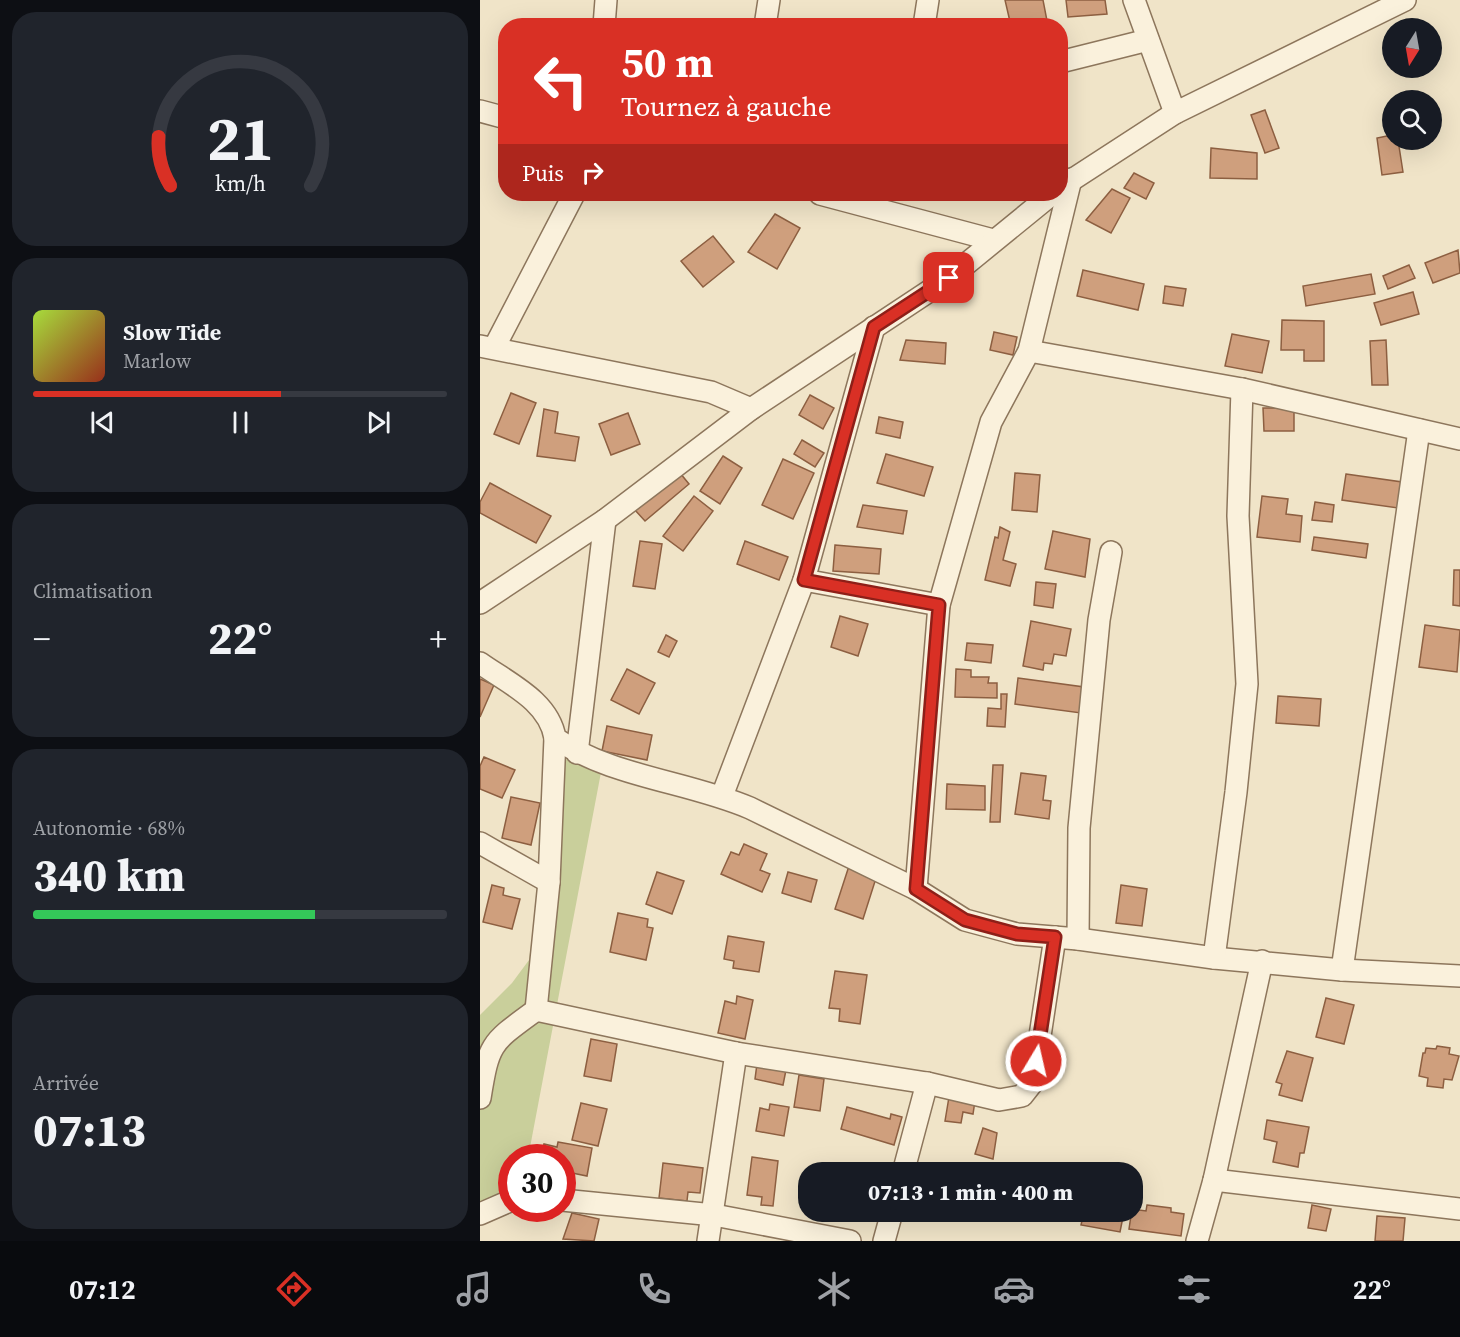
<!DOCTYPE html>
<html lang="fr">
<meta charset="utf-8">
<style>
body{margin:0;font-family:"Source Serif 4",serif;background:#20242c;color:#f1f3f6;height:100vh;display:flex;flex-direction:column;font-size:22px;white-space:nowrap}
*{box-sizing:border-box;margin:0}
p{font-size:20px;color:#9ea1a6}
.icon{flex:none;width:33px;height:33px;fill:none;stroke:currentColor;stroke-width:2;stroke-linecap:round;stroke-linejoin:round}
.map{position:relative;flex:1;overflow:hidden}
.side{display:flex;flex-direction:column;gap:12px;padding:12px;background:#0d0f14;width:480px}
.side>*{flex:none}
.top-card{position:absolute;left:18px;top:18px;width:570px;height:183px;border-radius:24px;box-shadow:0 6px 24px #0002;background:#d93025;color:#fff;overflow:hidden}
.needle{width:39px;rotate:191deg}
.tools{position:absolute;left:902px;top:18px;display:grid;gap:12px}
.tools a{display:grid;place-items:center;width:60px;height:60px;border-radius:50%;background:#171b24;box-shadow:0 6px 24px #0002;font-size:30px}
.speed{position:absolute;left:18px;top:1144px;display:flex;gap:12px;font-size:30px;font-weight:700;text-align:center}
.speed>*{display:grid;place-content:center;width:78px;height:78px;border-radius:50%;background:#171b24;box-shadow:0 6px 24px #0002;line-height:1}
.speed .limit{border:9px solid #d22;background:#fff;color:#111}
.pin{position:absolute;display:grid;place-items:center;width:51px;height:51px;color:#fff;margin:-26px;border-radius:12px;box-shadow:0 3px 9px #0006}
.me{position:absolute;width:66px;margin:-33px;rotate:9deg;stroke-linejoin:round;filter:drop-shadow(0 0 4px #0008)}
.turn{display:flex;align-items:center;gap:21px;height:126px;padding:0 24px;font-size:27px}
.turn .icon{width:78px;height:78px;stroke-width:2.5}
.turn b{display:block;font-size:42px;line-height:51px}
.then{display:flex;align-items:center;height:57px;padding:0 24px;background:#0003;gap:12px;font-size:22px}
.big{font-size:45px;font-weight:800;line-height:1.1}
.side .tile{flex:1;display:flex;flex-direction:column;justify-content:center;gap:9px;min-width:0;padding:0 21px;border-radius:24px;background:#20242c}
.side .dial{align-items:center;gap:0}
.dial svg{height:156px;overflow:visible;fill:none;stroke:#363941;stroke-width:7;stroke-linecap:round;text-anchor:middle}
.dial text{fill:#f1f3f6;stroke:none}
.song{display:flex;align-items:center;gap:18px}
.cover{width:72px;height:72px;border-radius:9px;background:linear-gradient(135deg,hsl(80 70% 55%),hsl(10 70% 35%))}
.played{height:6px;border-radius:3px;background:linear-gradient(90deg,#d93025 60%,#363941 60%)}
.keys{display:flex;justify-content:space-around;direction:ltr}
.heat{display:flex;justify-content:space-between;align-items:center;font-size:33px;direction:ltr}
.charge{height:9px;border-radius:4px;background:linear-gradient(90deg,#34c759 68%,#363941 0)}
.trip{position:absolute;left:318px;top:1162px;width:345px;height:60px;border-radius:24px;background:#171b24;box-shadow:0 6px 24px #0002;font-weight:800;line-height:60px;text-align:center}
.tabs{display:flex;height:96px;justify-content:space-around;align-items:center;background:#090b0e;color:#9ea1a6}
.tabs .icon{width:42px;height:42px}
.tabs .selected{color:#d93025}
.tabs b{font-size:27px;color:#f1f3f6}
main{display:flex;flex:1;min-height:0}
.map>svg:first-child{display:block}
.green{fill:#c9cf9b}
.building{fill:#cf9f7d;stroke:#8d5f41;stroke-width:1.5}
.lines{fill:none;stroke-linecap:round;stroke-linejoin:round}
.minor-casing{stroke:#8d765c;stroke-width:24}
.minor{stroke:#faf1dc;stroke-width:21}
.route-casing{stroke:#8d1f18;stroke-width:15}
.route{stroke:#d93025;stroke-width:10}
</style>
<main>
<section class="side">
<div class="tile dial"><svg viewBox="0 0 100 80">
<path d="M14 69A42 42 0 1 1 86 69"/>
<path d="M14 69A42 42 0 0 1 8 44" stroke="#d93025"/>
<text x="50" y="56" font-size="32" font-weight="700">21</text>
<text x="50" y="72" font-size="11">km/h</text>
</svg></div>
<div class="tile">
<div class="song"><i class="cover"></i><div><b>Slow Tide</b><p>Marlow</p></div></div>
<div class="played"></div>
<div class="keys"><svg class="icon" aria-label="previous" viewBox="0 0 24 24"><path d="M18 5L8 12l10 7zM5 5v14"/></svg><svg class="icon" aria-label="pause" viewBox="0 0 24 24"><path d="M8 5v14M16 5v14"/></svg><svg class="icon" aria-label="next" viewBox="0 0 24 24"><path d="M6 5l10 7-10 7zM19 5v14"/></svg></div>
</div>
<div class="tile"><p>Climatisation</p>
<div class="heat"><a>−</a><b class="big">22°</b><a>+</a></div>
</div>
<div class="tile"><p>Autonomie · 68%</p><b class="big">340 km</b><div class="charge"></div></div>
<div class="tile"><p>Arrivée</p><b class="big">07:13</b></div>
</section>
<div class="map">
<svg width="980" height="1241" viewBox="0 0 980 1241">
<rect width="100%" height="100%" fill="#f0e4c8"/>
<path class="green" d="M77 757 122 767 48 1158H32L31 1201 0 1220V1015L32 983 49 960Z"/>
<g class="building">
<path d="M525 0H563L568 26H531Z"/>
<path d="M586 0H625L627 14 588 17Z"/>
<path d="M785 110 799 148 785 153 771 115Z"/>
<path d="M912 135V140H918L923 172 902 175 897 138Z"/>
<path d="M731 148 777 153V179L730 178Z"/>
<path d="M654 173 674 183 666 199 644 188Z"/>
<path d="M632 189 650 198 631 233 606 220Z"/>
<path d="M295 214 320 228 297 269 268 252Z"/>
<path d="M233 236 254 262 223 287 201 261Z"/>
<path d="M978 250 980 273 953 283 945 263Z"/>
<path d="M929 265 935 278 908 289 903 276Z"/>
<path d="M603 270 664 284 658 310 597 296Z"/>
<path d="M891 274 895 294 826 306 823 286Z"/>
<path d="M685 286 706 289 703 306 683 303Z"/>
<path d="M933 292 939 314 901 325 894 303Z"/>
<path d="M802 320 844 321V361H824V350H801Z"/>
<path d="M514 332 537 337 533 355 510 350Z"/>
<path d="M752 334 789 341 782 373 745 366Z"/>
<path d="M426 340 466 343 465 364 420 360Z"/>
<path d="M906 340 908 385H892L890 341Z"/>
<path d="M31 393 56 403 39 444 14 434Z"/>
<path d="M330 395 354 408 343 429 319 415Z"/>
<path d="M783 408H814V431H784Z"/>
<path d="M64 409 78 412 75 433 99 437 95 461 57 456Z"/>
<path d="M148 413 160 444 131 455 119 424Z"/>
<path d="M399 417 423 422 420 438 396 433Z"/>
<path d="M322 440 344 453 335 467 314 454Z"/>
<path d="M406 454 453 467 444 496 397 483Z"/>
<path d="M243 456 262 468 240 504 220 491Z"/>
<path d="M303 459 334 473 313 519 282 505Z"/>
<path d="M200 473 209 484 165 521 155 510Z"/>
<path d="M535 473 560 475 557 512 532 510Z"/>
<path d="M866 474 922 482 918 508 862 500Z"/>
<path d="M10 483 71 516 56 543 0 513V502Z"/>
<path d="M214 496 233 511 203 551 183 536Z"/>
<path d="M782 496 808 499 806 514 822 516 820 542 777 537Z"/>
<path d="M835 502 854 505 852 522 832 520Z"/>
<path d="M383 505 427 511 423 534 377 527Z"/>
<path d="M520 527 530 532 523 560 536 564 530 586 505 580 515 537 518 538Z"/>
<path d="M573 531 610 539 605 577 565 569Z"/>
<path d="M834 537 888 544 886 558 832 550Z"/>
<path d="M160 541 182 544 175 589 153 586Z"/>
<path d="M265 541 308 557 299 580 257 564Z"/>
<path d="M355 545 401 549 399 574 353 571Z"/>
<path d="M974 570H980V606L973 605Z"/>
<path d="M556 582 576 584 573 608 554 605Z"/>
<path d="M360 616 388 624 378 656 351 647Z"/>
<path d="M551 621 591 629 586 656 574 654 572 664 564 663 563 670 543 666Z"/>
<path d="M945 625 980 630 977 672 939 667Z"/>
<path d="M186 635 197 641 189 657 178 652Z"/>
<path d="M487 643 513 645 511 663 485 660Z"/>
<path d="M147 669 175 683 159 714 131 700Z"/>
<path d="M476 669 491 670V677H509L508 683H517V698L475 697Z"/>
<path d="M538 678 604 687 601 713 535 704Z"/>
<path d="M0 679 14 685 0 717Z"/>
<path d="M521 694H527L525 727 507 726 508 708 521 709Z"/>
<path d="M798 696 841 699 839 726 796 723Z"/>
<path d="M127 726 172 735 167 760 122 751Z"/>
<path d="M4 757 35 770 22 798 0 789V766Z"/>
<path d="M513 765H523L520 822H510Z"/>
<path d="M541 773 566 776 563 800 571 801 569 819 535 814Z"/>
<path d="M467 784 505 786V810L466 809Z"/>
<path d="M31 797 60 803 51 845 22 838Z"/>
<path d="M264 844 287 854 280 870 290 874 282 892 241 874 251 852 259 855Z"/>
<path d="M369 866 397 875 383 919 355 909Z"/>
<path d="M177 872 204 881 192 914 166 904Z"/>
<path d="M308 872 337 880 331 902 302 893Z"/>
<path d="M12 885 24 888 23 895 40 899 32 929 3 922Z"/>
<path d="M641 885 667 889 662 926 636 923Z"/>
<path d="M138 913 168 919 167 927 173 928 166 960 130 952Z"/>
<path d="M248 936 284 942 279 972 253 968 254 961 244 959Z"/>
<path d="M355 971 387 975 380 1024 359 1021 360 1009 349 1008Z"/>
<path d="M257 996 273 1000 265 1039 238 1033 245 1001 256 1004Z"/>
<path d="M846 998 874 1005 864 1044 836 1037Z"/>
<path d="M111 1039 137 1044 131 1081 104 1076Z"/>
<path d="M957 1046 970 1048 969 1054 979 1056 972 1080 964 1079 963 1088 947 1086 948 1078 939 1076 943 1053H945L946 1048 956 1049Z"/>
<path d="M807 1051 833 1058 822 1101 799 1095 802 1084 796 1082Z"/>
<path d="M277 1064 306 1070 303 1085 275 1079Z"/>
<path d="M319 1075 344 1079 340 1111 314 1107Z"/>
<path d="M469 1097 495 1101 493 1114 483 1112 481 1123 465 1121Z"/>
<path d="M101 1103 127 1109 118 1146 92 1140Z"/>
<path d="M290 1104 309 1107 304 1136 276 1131 280 1108 289 1110Z"/>
<path d="M367 1107 410 1119 411 1114 422 1117 414 1145 361 1129Z"/>
<path d="M787 1120 829 1127 824 1153H820L818 1167 793 1162 797 1142 784 1139Z"/>
<path d="M503 1128 517 1133 513 1159 495 1154Z"/>
<path d="M78 1142 112 1148 107 1176 82 1171V1158H61L64 1144 77 1147Z"/>
<path d="M272 1157 298 1161 293 1206 281 1205 282 1197 267 1195Z"/>
<path d="M183 1163 223 1168 220 1193 208 1192 207 1201 179 1198Z"/>
<path d="M559 1164 605 1171V1173H557Z"/>
<path d="M667 1205 691 1208V1212L704 1214 701 1236 649 1229 652 1209 666 1211Z"/>
<path d="M832 1205 851 1209 846 1231 828 1228Z"/>
<path d="M604 1212H644L640 1232 601 1225Z"/>
<path d="M92 1213 119 1219 114 1241 83 1239Z"/>
<path d="M897 1216 925 1218 923 1241H895Z"/>
</g>
<g class="lines">
<defs>
<g id="minor">
<path d="M654 0 695 113"/>
<path d="M124 26 126 0"/>
<path d="M285 26 289 0"/>
<path d="M444 26 448 0"/>
<path d="M580 62 668 40"/>
<path d="M0 111 26 118"/>
<path d="M581 187 695 113 925 0"/>
<path d="M340 194 513 240"/>
<path d="M394 327 324 580 459 605"/>
<path d="M0 346 231 392 271 409"/>
<path d="M14 348 94 194"/>
<path d="M549 351 762 389 980 439"/>
<path d="M0 603 125 520 271 409 469 278 572 194"/>
<path d="M0 663C28 683 69 701 75 738 131 777 207 781 270 808L436 889 485 920 537 934 598 939 734 958 862 970 980 976"/>
<path d="M97 753 125 520"/>
<path d="M242 796 324 580"/>
<path d="M0 843 69 882"/>
<path d="M436 889 459 605 511 422 549 351 591 179"/>
<path d="M598 939 599 828 619 620 631 552"/>
<path d="M734 958 756 792 767 684 758 516 762 389"/>
<path d="M862 970 939 430"/>
<path d="M56 1010 69 882 75 738"/>
<path d="M0 1098C9 1042 11 1043 56 1010L256 1053 447 1083 519 1100 542 1096 553 1082 575 937"/>
<path d="M423 1173 447 1083"/>
<path d="M734 1180 980 1209"/>
<path d="M82 1200 234 1215 370 1241"/>
<path d="M0 1214 32 1200"/>
<path d="M228 1241 256 1053"/>
<path d="M404 1241 412 1212"/>
<path d="M717 1241 734 1180 782 961"/>
</g>
</defs>
<use href="#minor" class="minor-casing"/>
<use href="#minor" class="minor"/>
</g>
<g class="lines">
<defs>
<path id="route" d="M469 278 394 327 324 580 459 605 436 889 485 920 537 934 575 937 556 1061"/>
</defs>
<use href="#route" class="route-casing"/>
<use href="#route" class="route"/>
</g>
</svg>
<div class="tools">
<a><svg class="needle" viewBox="-14 -14 28 28"><path d="M0-13l5 13h-10z" fill="#e53935"/><path d="M0 13l5-13h-10z" fill="#9ea1a6"/></svg></a>
<a><svg class="icon" aria-label="search" viewBox="0 0 24 24"><circle cx="10" cy="10" r="6"/><path d="M15 15l6 6"/></svg></a>
</div>
<div class="speed"><div class="limit">30</div></div>
<div class="pin" style="left:469px;top:278px;background:#d93025"><svg class="icon" aria-label="arrive" viewBox="0 0 24 24"><path d="M6 21V4h12l-3 4 3 4H6"/></svg></div>
<svg class="me" style="left:556px;top:1061px" viewBox="-20 -20 40 40"><circle r="17" fill="#d93025" stroke="#fff" stroke-width="3"/><path d="M0-11L8 9 0 5-8 9z" fill="#fff"/></svg>
<div class="trip">07:13 · 1 min · 400 m</div>
<div class="top-card">
<div class="turn"><svg class="icon" aria-label="left" viewBox="0 0 24 24"><path d="M17 20v-9H6M10 6l-5 5 5 5"/></svg><div><b>50 m</b>Tournez à gauche</div></div>
<div class="then">Puis<svg class="icon" aria-label="right" viewBox="0 0 24 24"><path d="M7 20v-9h11M14 6l5 5-5 5"/></svg></div>
</div>
</div>
</main>
<nav class="tabs">
<b>07:12</b>
<svg class="icon selected" aria-label="directions" viewBox="0 0 24 24"><path d="M12 3l9 9-9 9-9-9zM9 14v-3h6M13 9l2 2-2 2"/></svg>
<svg class="icon" aria-label="music" viewBox="0 0 24 24"><path d="M9 18V5l10-2v13"/><circle cx="6" cy="18" r="3"/><circle cx="16" cy="16" r="3"/></svg>
<svg class="icon" aria-label="phone" viewBox="0 0 24 24"><path d="M5 4h4l2 5-3 2q2 4 5 5l2-3 5 2v4C11 20 4 13 5 4z"/></svg>
<svg class="icon" aria-label="climate" viewBox="0 0 24 24"><path d="M12 3v18M4 7l16 10M4 17L20 7"/></svg>
<svg class="icon" aria-label="car" viewBox="0 0 24 24"><path d="M5 17H2v-5l4-1 3-4h7l3 4 3 1v5h-3M9 17h6M6 11h13"/><circle cx="7" cy="17" r="2"/><circle cx="17" cy="17" r="2"/></svg>
<svg class="icon" aria-label="filters" viewBox="0 0 24 24"><path d="M4 7h16M4 17h16"/><circle cx="9" cy="7" r="2"/><circle cx="15" cy="17" r="2"/></svg>
<b>22°</b>
</nav>
